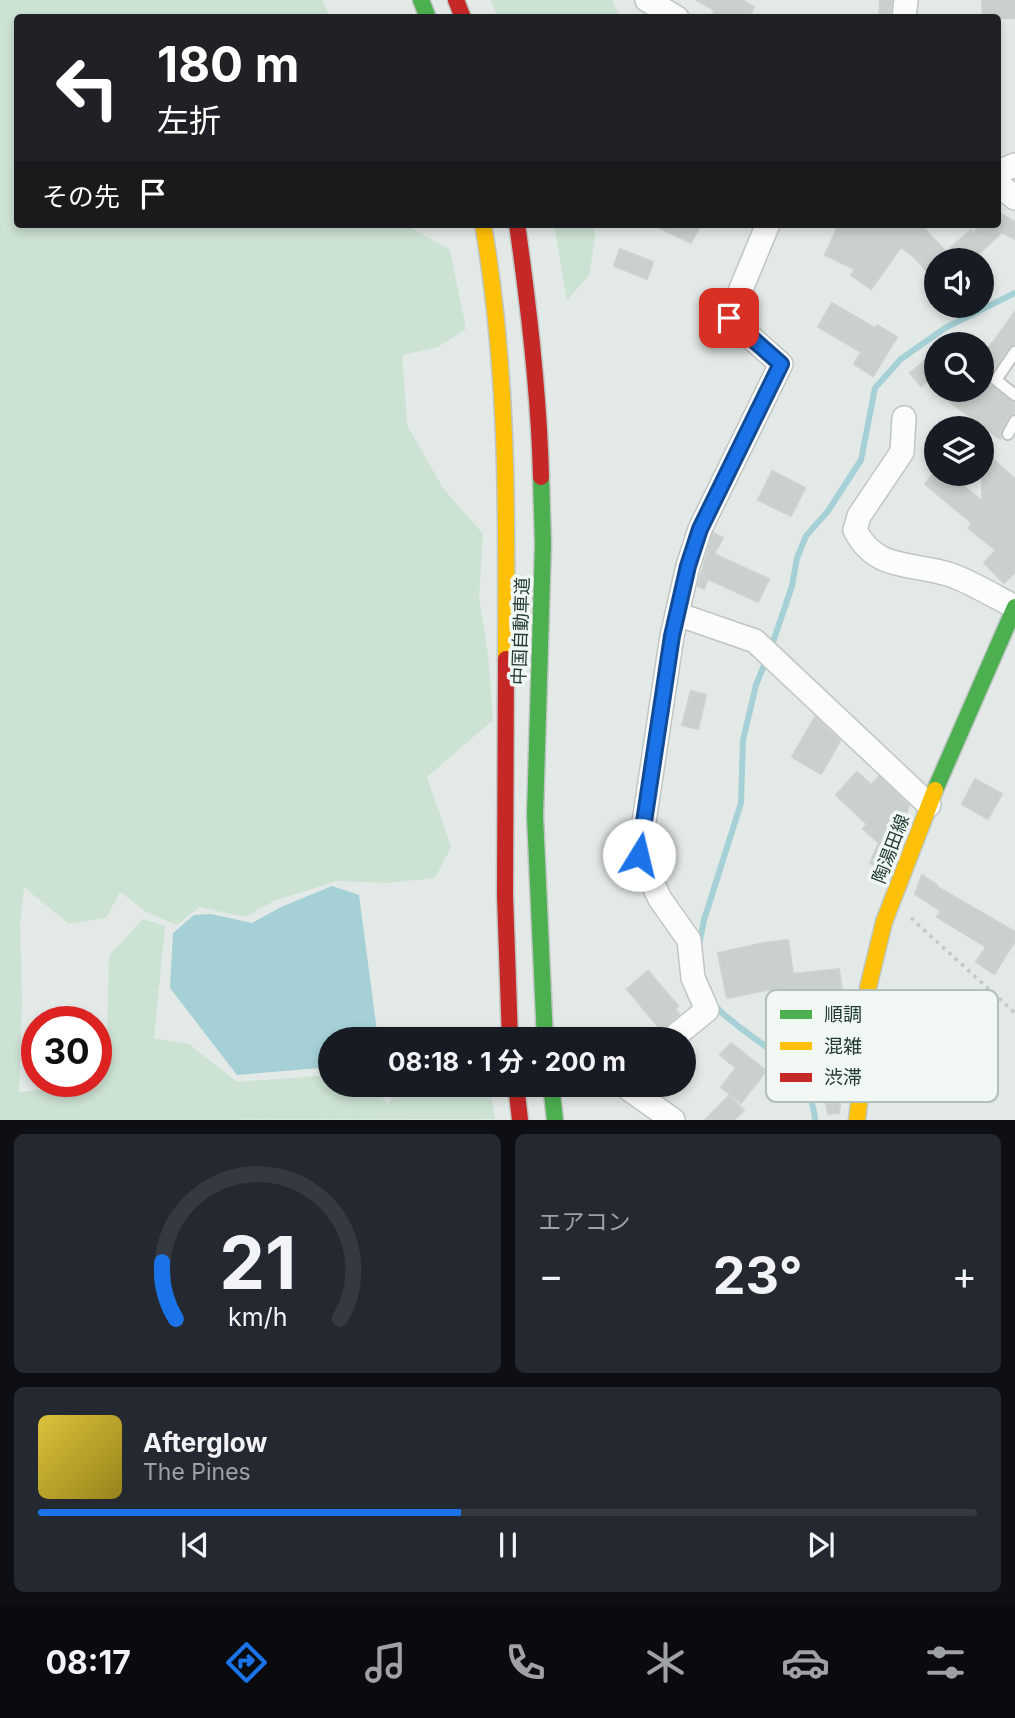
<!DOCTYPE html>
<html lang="ja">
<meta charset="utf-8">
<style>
body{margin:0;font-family:Inter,"Noto Sans JP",sans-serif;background:#242831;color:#f1f3f6;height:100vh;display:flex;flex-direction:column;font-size:26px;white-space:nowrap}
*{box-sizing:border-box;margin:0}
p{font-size:23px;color:#9ea1a6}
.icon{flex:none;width:38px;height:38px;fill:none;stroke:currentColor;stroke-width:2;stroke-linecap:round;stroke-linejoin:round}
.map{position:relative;height:1120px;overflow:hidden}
.side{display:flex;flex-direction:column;gap:14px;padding:14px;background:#0d0f14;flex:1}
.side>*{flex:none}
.top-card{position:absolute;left:14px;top:14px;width:987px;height:214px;border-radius:7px;box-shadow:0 4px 10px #0003;background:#202124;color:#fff;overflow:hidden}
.controls{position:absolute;left:924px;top:248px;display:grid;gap:14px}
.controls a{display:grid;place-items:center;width:70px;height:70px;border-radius:50%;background:#171b24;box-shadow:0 4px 10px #0003;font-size:35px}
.speed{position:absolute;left:21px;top:1006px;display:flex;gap:14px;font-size:35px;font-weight:700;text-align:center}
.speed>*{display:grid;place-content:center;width:91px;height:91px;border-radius:50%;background:#171b24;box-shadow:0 4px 10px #0003;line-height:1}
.speed .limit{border:10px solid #d22;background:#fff;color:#111}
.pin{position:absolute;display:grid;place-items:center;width:60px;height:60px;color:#fff;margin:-30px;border-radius:14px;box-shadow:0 4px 10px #0006}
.me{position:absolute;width:77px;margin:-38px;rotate:9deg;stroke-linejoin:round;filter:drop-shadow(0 0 5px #0008)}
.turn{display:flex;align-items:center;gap:24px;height:147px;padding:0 28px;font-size:32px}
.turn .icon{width:91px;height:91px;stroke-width:2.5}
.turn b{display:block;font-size:49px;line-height:60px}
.then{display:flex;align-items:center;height:66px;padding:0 28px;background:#0003;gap:14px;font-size:26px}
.big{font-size:52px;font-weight:700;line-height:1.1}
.side .card{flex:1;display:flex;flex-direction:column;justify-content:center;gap:10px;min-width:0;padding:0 24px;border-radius:10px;background:#242831}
.side .dial{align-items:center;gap:0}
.dial svg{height:182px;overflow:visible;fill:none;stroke:#363941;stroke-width:7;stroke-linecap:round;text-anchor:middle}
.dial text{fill:#f1f3f6;stroke:none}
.song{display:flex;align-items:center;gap:21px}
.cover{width:84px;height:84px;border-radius:10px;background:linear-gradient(135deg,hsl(50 70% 55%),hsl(50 70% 35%))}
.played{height:7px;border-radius:4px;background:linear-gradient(90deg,#1a73e8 45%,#363941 45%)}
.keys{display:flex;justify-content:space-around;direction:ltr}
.heat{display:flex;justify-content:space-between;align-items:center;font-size:38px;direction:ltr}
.side .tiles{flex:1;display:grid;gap:14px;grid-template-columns:1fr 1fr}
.card:last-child{grid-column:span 2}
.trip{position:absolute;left:318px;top:1027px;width:378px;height:70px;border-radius:35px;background:#171b24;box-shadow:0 4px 10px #0003;font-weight:700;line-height:70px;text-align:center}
.tabs{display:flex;height:112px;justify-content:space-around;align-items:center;background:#090b0e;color:#9ea1a6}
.tabs .icon{width:49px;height:49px}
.tabs .selected{color:#1a73e8}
.tabs b{font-size:32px;color:#f1f3f6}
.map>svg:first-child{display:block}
.green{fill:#cce2d3}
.water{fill:#a5d0d6}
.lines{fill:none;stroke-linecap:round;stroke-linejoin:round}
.stream{stroke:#a5d0d6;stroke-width:6}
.building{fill:#cad0cd;stroke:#ccd2cf;stroke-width:2}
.lane-casing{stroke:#c0c6c3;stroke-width:14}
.street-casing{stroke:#c0c6c3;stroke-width:26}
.fast-casing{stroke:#bfc7c3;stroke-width:19}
.slow-casing{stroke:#bfc7c3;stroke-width:19}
.jam-casing{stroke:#bfc7c3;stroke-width:19}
.path{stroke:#c0c9c5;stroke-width:3.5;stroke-dasharray:3.5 5;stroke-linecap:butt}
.lane{stroke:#fbfcfb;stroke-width:10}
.street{stroke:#fbfcfb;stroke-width:23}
.fast{stroke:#4caf50;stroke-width:16}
.slow{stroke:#ffc107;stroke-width:16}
.jam{stroke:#c62828;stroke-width:16}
.route-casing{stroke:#114b97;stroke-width:18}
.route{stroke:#1a73e8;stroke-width:12}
.labels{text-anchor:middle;stroke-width:7;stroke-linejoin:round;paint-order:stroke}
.street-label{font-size:18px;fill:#223b34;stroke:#f1f8f4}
.key{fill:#f1f8f4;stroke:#b3bfba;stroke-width:2}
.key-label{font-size:19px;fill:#223b34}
</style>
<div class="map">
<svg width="1015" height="1120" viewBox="0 0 1015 1120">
<rect width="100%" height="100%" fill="#e3e9e6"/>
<g class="green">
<path d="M0 0H322L330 17 18 18V224H404L450 250 466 329 438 347 402 355 407 425 443 488 483 534 479 598 488 655 493 720 427 777 451 847 435 878 387 883 337 881 274 901 245 917 199 907 177 925 148 913 120 892 106 918 69 924 24 887 20 925 22 1002 19 1092 102 1084 107 1035 109 956 143 919 165 926 154 1038 189 1044 237 1082 331 1075V1085H374L387 1105 403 1085H489L495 1119 0 1120Z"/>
<path d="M491 0H612L620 17H497Z"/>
<path d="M554 224H594L595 238 589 275 567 300Z"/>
</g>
<path class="water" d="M332 886 359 895 378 1039 331 1040V1067L237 1075 170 988 173 933 194 915 211 914 252 923 281 907Z"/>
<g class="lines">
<g class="stream">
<path d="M771 648 792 586 797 558 806 536 828 511 861 460 875 388 901 359 945 328 1015 293"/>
<path d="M699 945 704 920 741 803 743 740 756 685 767 658"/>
<path d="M714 1004C720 1013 730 1019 738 1026 771 1051 812 1075 815 1120"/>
</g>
</g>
<g class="building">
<path d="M696 0H742L754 7 748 18H711L715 10Z"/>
<path d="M880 0H892L890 18H879Z"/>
<path d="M982 0H1015V18H983Z"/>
<path d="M998 212 1015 222V239L1002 232 971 261H936V281L914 257 901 247 871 289 851 275 855 269 825 255 839 224H920L946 252 971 230 974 234 980 224H998Z"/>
<path d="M652 224H701L691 243Z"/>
<path d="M620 249 653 262 647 279 614 266Z"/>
<path d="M832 303 875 328 877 325 897 337 873 376 854 364 861 352 818 327Z"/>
<path d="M1015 312V344L1008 348 988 379 991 386 1015 403V412L1008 417 1001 430 1000 439 949 401 957 390H982V357Z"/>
<path d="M936 352V374L921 386 910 373Z"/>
<path d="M993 459 1015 479V572L1004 583 984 563 996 550 968 528 972 523 925 484 933 474H949L982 501V470Z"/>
<path d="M772 471 805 488 791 516 758 500Z"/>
<path d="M713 533 723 538 714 554 769 579 758 602 708 579 704 589 698 586Z"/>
<path d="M691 691 706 695 698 729 682 725Z"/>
<path d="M815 717 840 741 821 774 792 757Z"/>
<path d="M857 772 871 785 879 777 909 806 884 870 870 863 879 843 863 829 867 824 836 795Z"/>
<path d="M975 779 1002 794 988 819 962 804Z"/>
<path d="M922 875 937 885 936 886 1015 932V941L994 974 976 962 986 947 937 917 941 911 915 894Z"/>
<path d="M788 940 793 974 839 969 844 1005H849L848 1024 840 1025 846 1060 839 1113 828 1114 812 1025H809L806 999 779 1002 777 988 727 998 718 953 764 943Z"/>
<path d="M648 971 678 1006 675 1009 679 1014 661 1030 627 989Z"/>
<path d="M731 1043 766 1071 741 1103 721 1087 736 1068 720 1055Z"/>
<path d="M729 1096 744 1110 735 1119H706Z"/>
</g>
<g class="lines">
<defs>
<g id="lane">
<path d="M1015 352 996 380 1015 395"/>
<path d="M1008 434 1015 421"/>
</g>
<g id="street">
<path d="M647 0 677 18"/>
<path d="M904 18 906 0"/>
<path d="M998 172 1015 165"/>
<path d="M998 184 1015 198"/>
<path d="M904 418 902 452 859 516 855 530C876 572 913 562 951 575 973 583 994 596 1015 607"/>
<path d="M677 614 755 641 929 805"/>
<path d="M670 1040 707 1010 693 978 689 940 660 899 639 855 672 636 688 566 700 529 781 364 729 318 768 224"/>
<path d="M629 1085V1089L673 1120"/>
</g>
<g id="fast">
<path d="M421 0 428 18"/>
<path d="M541 477 543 544 535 816 545 1040"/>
<path d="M935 790 1015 607"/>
<path d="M551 1085 555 1120"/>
</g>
<g id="slow">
<path d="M483 224C508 368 507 514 506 659"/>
<path d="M857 1120 864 1063 868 988 884 922 935 790"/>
</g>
<g id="jam">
<path d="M456 0 463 18"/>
<path d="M517 224C529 308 539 392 541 477"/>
<path d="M506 659 505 895 510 1040"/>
<path d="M516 1085 520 1120"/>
</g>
</defs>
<use href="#lane" class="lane-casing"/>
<use href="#street" class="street-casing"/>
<use href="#fast" class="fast-casing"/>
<use href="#slow" class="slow-casing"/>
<use href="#jam" class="jam-casing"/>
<path class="path" d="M911 918 1015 1013"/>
<use href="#lane" class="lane"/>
<use href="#street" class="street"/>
<use href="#fast" class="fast"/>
<use href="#slow" class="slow"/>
<use href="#jam" class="jam"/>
</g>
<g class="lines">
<defs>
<path id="route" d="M639 855 672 636 688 566 700 529 781 364 729 318"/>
</defs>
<use href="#route" class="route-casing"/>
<use href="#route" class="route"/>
</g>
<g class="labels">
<g class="street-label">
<text transform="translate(521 631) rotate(-88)" y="6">中国自動車道</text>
<text transform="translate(891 849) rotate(-69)" y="6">陶湯田線</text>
</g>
</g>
<rect x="766" y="990" width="232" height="112" rx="10" class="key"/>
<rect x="780" y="1010" width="32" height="9" fill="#4caf50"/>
<rect x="780" y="1042" width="32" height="8" fill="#ffc107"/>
<rect x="780" y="1073" width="32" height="9" fill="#c62828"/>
<g class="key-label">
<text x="824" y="1021">順調</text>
<text x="824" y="1053">混雑</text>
<text x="824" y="1084">渋滞</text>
</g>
</svg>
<div class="controls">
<a><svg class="icon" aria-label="sound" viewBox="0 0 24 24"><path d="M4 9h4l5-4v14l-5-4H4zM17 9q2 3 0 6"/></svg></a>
<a><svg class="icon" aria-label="search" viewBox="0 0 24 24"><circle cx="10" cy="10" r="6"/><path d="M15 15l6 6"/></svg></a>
<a><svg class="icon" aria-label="layers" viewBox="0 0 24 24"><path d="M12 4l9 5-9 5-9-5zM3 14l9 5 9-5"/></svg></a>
</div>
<div class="speed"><div class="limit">30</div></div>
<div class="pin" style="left:729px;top:318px;background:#d93025"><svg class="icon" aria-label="arrive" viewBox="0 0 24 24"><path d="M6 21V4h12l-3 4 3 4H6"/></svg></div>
<svg class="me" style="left:639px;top:855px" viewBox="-20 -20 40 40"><circle r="19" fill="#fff"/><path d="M0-13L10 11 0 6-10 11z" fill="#1a73e8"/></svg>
<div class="trip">08:18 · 1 分 · 200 m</div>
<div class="top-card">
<div class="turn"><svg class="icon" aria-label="left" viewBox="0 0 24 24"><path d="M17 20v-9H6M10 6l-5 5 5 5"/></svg><div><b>180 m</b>左折</div></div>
<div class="then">その先<svg class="icon" aria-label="arrive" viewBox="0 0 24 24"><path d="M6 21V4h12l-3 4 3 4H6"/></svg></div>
</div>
</div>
<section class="side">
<div class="tiles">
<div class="card dial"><svg viewBox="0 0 100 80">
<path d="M14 69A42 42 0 1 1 86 69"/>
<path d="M14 69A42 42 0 0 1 8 44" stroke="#1a73e8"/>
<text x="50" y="56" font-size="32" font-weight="700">21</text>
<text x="50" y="72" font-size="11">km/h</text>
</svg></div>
<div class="card"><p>エアコン</p>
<div class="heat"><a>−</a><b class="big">23°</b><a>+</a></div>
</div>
<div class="card">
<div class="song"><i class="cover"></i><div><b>Afterglow</b><p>The Pines</p></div></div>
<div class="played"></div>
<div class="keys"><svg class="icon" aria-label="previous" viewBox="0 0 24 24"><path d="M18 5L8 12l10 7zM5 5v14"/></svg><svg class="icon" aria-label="pause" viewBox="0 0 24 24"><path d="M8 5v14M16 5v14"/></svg><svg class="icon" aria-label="next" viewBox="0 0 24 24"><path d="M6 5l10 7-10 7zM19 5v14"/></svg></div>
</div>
</div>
</section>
<nav class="tabs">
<b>08:17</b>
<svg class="icon selected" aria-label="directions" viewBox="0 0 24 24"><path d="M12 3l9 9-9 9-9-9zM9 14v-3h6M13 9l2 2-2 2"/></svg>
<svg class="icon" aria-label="music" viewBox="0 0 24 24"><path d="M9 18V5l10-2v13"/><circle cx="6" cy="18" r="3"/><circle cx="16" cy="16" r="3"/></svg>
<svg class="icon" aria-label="phone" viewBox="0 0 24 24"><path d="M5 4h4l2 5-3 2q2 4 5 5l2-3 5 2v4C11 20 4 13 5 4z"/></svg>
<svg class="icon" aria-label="climate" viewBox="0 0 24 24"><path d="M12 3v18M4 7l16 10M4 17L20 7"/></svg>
<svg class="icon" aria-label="car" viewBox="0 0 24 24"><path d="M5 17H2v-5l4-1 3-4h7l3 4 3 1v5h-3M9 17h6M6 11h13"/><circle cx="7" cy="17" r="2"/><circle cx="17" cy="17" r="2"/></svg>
<svg class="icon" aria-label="filters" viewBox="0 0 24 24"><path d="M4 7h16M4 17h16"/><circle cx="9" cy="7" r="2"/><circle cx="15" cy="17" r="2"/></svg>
</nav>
